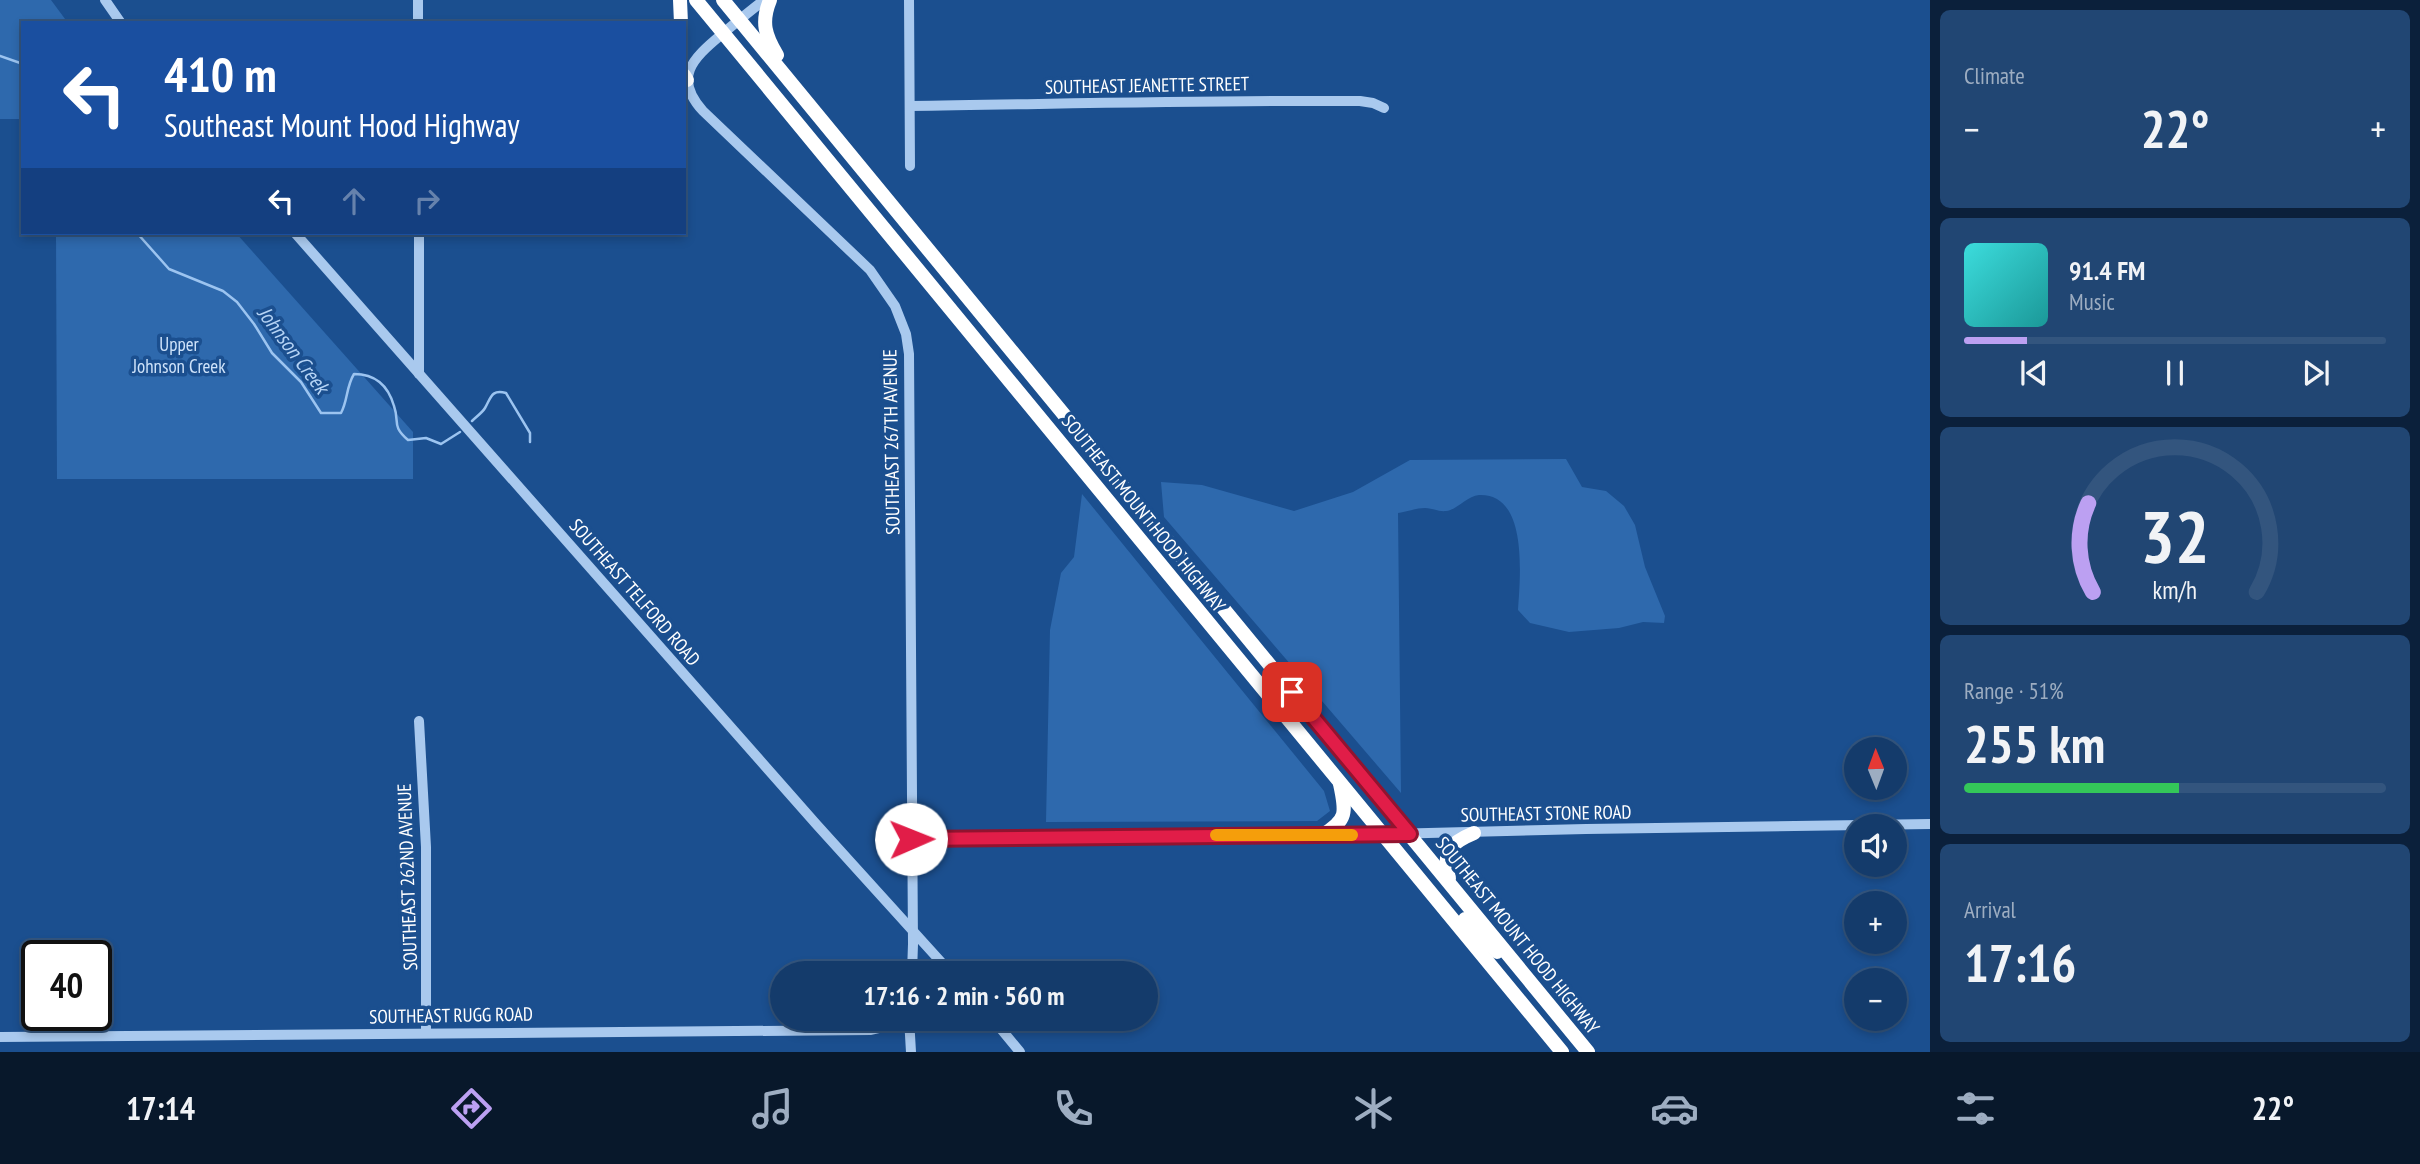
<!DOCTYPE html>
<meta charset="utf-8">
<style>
body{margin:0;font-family:"PT Sans Narrow",sans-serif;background:#214673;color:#f1f3f6;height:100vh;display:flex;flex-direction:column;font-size:26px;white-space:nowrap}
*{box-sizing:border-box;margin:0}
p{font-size:23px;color:#9dadc1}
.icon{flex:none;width:38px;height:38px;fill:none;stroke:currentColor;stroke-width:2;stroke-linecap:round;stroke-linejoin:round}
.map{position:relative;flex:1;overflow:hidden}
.sheet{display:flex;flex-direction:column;gap:10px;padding:10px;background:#0b203b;width:490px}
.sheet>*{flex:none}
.hud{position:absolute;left:21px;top:21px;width:665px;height:214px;border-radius:0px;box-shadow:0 4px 10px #0003,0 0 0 2px #33557e;background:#1a4fa0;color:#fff;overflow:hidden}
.needle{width:46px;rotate:359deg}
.tools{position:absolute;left:1844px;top:737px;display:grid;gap:14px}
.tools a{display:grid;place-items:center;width:63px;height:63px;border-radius:50%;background:#143b6b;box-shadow:0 4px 10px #0003,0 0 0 2px #33557e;font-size:35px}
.speed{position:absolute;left:21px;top:940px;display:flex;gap:14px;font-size:35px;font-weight:700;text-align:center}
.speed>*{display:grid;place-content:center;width:91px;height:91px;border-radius:50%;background:#143b6b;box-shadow:0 4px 10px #0003,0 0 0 2px #33557e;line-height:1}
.speed .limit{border:4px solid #111;border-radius:10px;background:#fff;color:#111}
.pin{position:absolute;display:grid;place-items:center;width:60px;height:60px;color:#fff;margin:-30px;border-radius:14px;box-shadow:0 4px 10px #0006}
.me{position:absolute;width:77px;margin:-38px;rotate:89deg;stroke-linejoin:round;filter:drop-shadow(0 0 5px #0008)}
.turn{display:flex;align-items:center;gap:24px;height:147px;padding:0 28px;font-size:32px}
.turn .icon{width:91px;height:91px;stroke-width:2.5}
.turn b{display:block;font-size:49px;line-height:60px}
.lanes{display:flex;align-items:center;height:66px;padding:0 28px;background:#0003;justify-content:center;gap:35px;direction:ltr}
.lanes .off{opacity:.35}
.big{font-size:52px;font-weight:800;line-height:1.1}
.sheet .card{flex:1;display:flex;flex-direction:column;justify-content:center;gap:10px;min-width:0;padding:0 24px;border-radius:10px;background:#214673}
.sheet .dial{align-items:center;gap:0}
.dial svg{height:182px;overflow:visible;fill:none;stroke:#33557e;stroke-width:7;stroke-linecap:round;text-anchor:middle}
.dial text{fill:#f1f3f6;stroke:none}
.song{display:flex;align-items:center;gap:21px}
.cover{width:84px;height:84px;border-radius:10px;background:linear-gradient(135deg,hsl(180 70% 55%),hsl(180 70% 35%))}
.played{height:7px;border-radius:4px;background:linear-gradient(90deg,#bca0f2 15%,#33557e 15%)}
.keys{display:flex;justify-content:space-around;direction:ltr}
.heat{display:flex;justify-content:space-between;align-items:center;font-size:38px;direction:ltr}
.charge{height:10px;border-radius:5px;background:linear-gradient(90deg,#34c759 51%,#33557e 0)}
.trip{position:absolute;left:770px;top:961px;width:388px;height:70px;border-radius:35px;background:#143b6b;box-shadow:0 4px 10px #0003,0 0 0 2px #33557e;font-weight:800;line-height:70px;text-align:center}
.tabs{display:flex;height:112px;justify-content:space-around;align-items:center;background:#08182b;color:#9dadc1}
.tabs .icon{width:49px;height:49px}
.tabs .selected{color:#bca0f2}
.tabs b{font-size:32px;color:#f1f3f6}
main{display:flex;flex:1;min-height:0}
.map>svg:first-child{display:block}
.green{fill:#2e69ad}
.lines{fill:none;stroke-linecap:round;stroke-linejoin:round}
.stream{stroke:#9cc4f0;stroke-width:2.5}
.minor{stroke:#a9c9ee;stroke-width:10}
.highway{stroke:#fff;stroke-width:14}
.route-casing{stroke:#92132f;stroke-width:18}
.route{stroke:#e11d48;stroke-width:12}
.slow{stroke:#f59e0b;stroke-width:12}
.labels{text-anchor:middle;stroke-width:7;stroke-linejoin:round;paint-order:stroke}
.street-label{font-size:19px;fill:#fff;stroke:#1b4f8f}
.park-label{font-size:19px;fill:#cfe3fa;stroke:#1b4f8f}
.water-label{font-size:21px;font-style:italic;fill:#b5d3f5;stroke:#1b4f8f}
</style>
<main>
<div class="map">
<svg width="1930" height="1052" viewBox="0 0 1930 1052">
<rect width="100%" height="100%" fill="#1b4f8f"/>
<g class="green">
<path d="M0 0H51L68 23H23V119H0Z"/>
<path d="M86 233H236L413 432V479H57L56 234Z"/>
<path d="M1566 459 1582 487 1606 491 1624 506 1635 525 1645 567 1665 616 1664 623 1643 622 1619 628 1569 632 1530 623 1518 610C1520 578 1529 493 1479 495 1467 496 1457 510 1446 511 1439 512 1432 508 1425 508 1416 508 1406 512 1398 513L1401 793 1164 517 1161 482 1202 485 1294 511 1353 492 1410 460Z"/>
<path d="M1082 494 1324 791 1330 811 1317 821 1046 822 1050 630 1061 573 1074 557Z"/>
</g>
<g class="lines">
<g class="stream">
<path d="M0 56 23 64"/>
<path d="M137 233 169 269 223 291 237 302 254 324 272 353 301 382 321 413H341C348 400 346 387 354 374 374 374 388 385 394 406 400 423 391 425 408 440L426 438 441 444 460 432"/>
<path d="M472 421C476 417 482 413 485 408 491 398 491 389 506 393L530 433V442"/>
</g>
<g class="minor">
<path d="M105 0 121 23"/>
<path d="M418 0V23"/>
<path d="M764 0C749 12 735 23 721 35 692 59 673 78 703 111L870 270 895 306 906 334 909 354 913 944 912 973"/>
<path d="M909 0 910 166"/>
<path d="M910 106C1060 104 1210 100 1360 101L1373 103 1384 108"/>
<path d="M295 233 817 825 951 973"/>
<path d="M419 233V374"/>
<path d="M419 721 426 847V1033"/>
<path d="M911 839 1176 835 1311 836 1586 829 1930 824"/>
<path d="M909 1018 911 1052"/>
<path d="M992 1018 1020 1052"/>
<path d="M0 1037 871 1030 888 1026 899 1018"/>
</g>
<g class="highway">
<path d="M680 0 681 23"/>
<path d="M696 0 1562 1052"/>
<path d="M723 0 1588 1052"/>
<path d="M770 0C761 22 765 35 777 55"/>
<path d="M684 75 687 80"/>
<path d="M1322 835C1348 820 1346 812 1340 784"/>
<path d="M1449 878C1442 851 1450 843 1474 833"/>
<path d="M1465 919 1497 952"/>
</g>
</g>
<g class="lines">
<defs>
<path id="route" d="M911 839 1410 834 1292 692"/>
</defs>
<use href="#route" class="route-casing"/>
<use href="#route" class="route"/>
<path class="slow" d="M1216 835H1352"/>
</g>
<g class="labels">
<g class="street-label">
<text transform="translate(1147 85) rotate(-1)" y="7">SOUTHEAST JEANETTE STREET</text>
<text transform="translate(891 442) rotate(-91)" y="7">SOUTHEAST 267TH AVENUE</text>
<text transform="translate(1144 513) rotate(51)" y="7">SOUTHEAST MOUNT HOOD HIGHWAY</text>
<text transform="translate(635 592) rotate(49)" y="7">SOUTHEAST TELFORD ROAD</text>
<text transform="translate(1546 813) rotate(-1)" y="7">SOUTHEAST STONE ROAD</text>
<text transform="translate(407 877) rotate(-92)" y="7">SOUTHEAST 262ND AVENUE</text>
<text transform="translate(1518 935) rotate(51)" y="7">SOUTHEAST MOUNT HOOD HIGHWAY</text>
<text transform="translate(451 1015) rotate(-1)" y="7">SOUTHEAST RUGG ROAD</text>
</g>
<g class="park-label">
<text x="179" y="351">Upper<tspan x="179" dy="22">Johnson Creek</tspan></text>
</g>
<g class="water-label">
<text transform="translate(293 350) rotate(53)" y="7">Johnson Creek</text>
</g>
</g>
</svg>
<div class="tools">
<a><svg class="needle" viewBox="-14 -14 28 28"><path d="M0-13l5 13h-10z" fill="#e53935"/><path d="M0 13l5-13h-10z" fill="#9dadc1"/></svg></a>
<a><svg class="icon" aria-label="sound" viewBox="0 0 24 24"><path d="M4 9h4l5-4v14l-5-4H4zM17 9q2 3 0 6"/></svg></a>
<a>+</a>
<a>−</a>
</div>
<div class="speed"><div class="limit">40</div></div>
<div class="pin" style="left:1292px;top:692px;background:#d93025"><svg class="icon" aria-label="arrive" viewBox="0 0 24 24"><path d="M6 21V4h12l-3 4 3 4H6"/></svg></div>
<svg class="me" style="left:911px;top:839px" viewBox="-20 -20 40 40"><circle r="19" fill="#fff"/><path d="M0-13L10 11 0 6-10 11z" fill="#e11d48"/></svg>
<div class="trip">17:16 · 2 min · 560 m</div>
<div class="hud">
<div class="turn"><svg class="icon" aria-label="left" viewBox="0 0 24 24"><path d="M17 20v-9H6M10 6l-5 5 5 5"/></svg><div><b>410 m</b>Southeast Mount Hood Highway</div></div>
<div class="lanes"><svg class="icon" aria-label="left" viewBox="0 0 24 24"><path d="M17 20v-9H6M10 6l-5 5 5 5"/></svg><svg class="icon off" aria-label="ahead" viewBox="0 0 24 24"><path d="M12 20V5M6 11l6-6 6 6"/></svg><svg class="icon off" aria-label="right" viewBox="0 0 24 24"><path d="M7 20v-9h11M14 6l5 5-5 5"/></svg></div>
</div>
</div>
<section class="sheet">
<div class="card"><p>Climate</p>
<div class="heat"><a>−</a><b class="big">22°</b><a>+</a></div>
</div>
<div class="card">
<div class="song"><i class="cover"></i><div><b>91.4 FM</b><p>Music</p></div></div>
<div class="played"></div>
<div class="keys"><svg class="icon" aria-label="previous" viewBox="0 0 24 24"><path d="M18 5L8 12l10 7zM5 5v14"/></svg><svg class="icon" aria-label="pause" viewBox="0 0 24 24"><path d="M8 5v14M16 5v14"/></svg><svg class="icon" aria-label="next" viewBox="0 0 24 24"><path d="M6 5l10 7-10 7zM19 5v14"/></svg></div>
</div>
<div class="card dial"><svg viewBox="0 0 100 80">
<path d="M14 69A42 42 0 1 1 86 69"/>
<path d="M14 69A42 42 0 0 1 12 30" stroke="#bca0f2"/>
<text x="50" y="56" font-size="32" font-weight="700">32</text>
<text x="50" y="72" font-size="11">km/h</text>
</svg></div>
<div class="card"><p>Range · 51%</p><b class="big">255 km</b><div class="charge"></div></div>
<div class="card"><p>Arrival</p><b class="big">17:16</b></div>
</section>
</main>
<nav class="tabs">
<b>17:14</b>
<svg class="icon selected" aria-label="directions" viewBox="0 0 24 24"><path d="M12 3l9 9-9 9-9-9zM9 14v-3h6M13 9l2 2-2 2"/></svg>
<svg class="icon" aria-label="music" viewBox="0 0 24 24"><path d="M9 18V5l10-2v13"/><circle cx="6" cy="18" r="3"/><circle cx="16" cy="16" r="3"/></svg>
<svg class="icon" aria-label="phone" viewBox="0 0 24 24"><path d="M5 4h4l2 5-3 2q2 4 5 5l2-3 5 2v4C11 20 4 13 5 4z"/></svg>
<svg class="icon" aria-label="climate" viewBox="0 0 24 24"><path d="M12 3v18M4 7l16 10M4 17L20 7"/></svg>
<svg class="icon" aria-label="car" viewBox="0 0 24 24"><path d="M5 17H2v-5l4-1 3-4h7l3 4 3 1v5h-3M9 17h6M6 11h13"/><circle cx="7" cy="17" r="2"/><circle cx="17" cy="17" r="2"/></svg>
<svg class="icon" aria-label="filters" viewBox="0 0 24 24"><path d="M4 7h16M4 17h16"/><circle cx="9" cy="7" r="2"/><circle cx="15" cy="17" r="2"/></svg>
<b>22°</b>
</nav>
